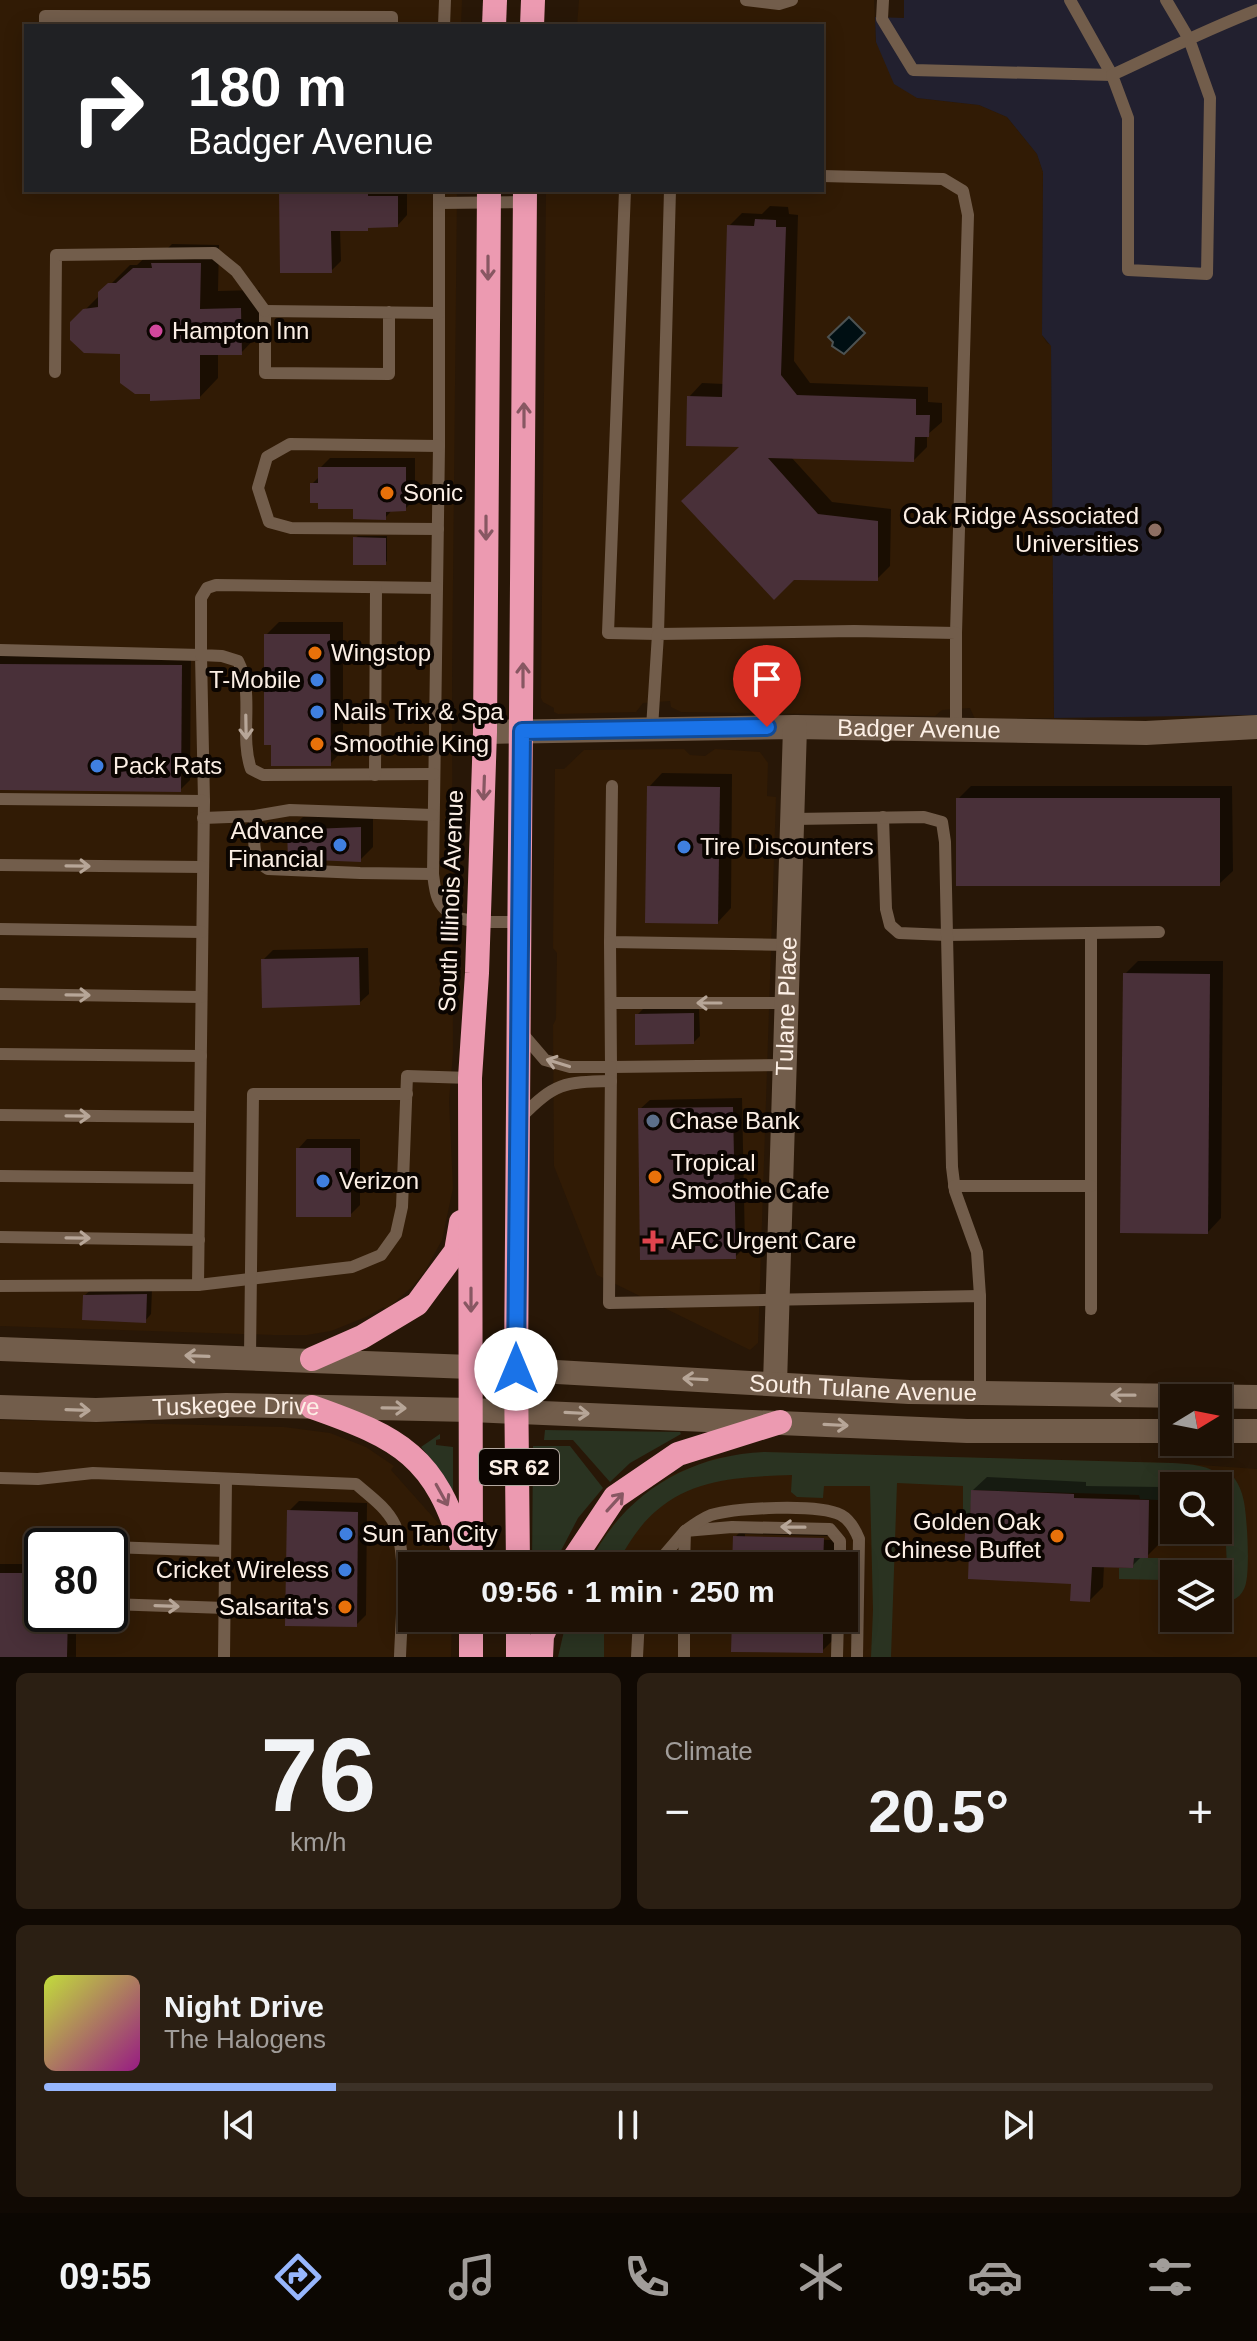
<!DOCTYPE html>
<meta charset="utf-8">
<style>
body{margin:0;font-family:Arial,sans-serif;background:#2b1f13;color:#f1f3f6;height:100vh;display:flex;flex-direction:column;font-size:30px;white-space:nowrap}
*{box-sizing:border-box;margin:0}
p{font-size:26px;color:#a19d9a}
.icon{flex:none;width:44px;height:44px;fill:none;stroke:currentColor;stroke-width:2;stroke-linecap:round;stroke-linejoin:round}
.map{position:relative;height:1657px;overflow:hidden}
.drawer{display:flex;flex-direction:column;gap:16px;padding:16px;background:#100903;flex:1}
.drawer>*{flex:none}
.hud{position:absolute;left:24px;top:24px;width:800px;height:168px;border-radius:0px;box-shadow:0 4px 20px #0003,0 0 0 2px #3c3127;background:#202124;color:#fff;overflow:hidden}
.needle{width:52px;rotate:80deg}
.fabs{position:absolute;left:1160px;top:1384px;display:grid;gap:16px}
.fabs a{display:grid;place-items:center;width:72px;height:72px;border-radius:0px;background:#1e1105;box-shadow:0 4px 20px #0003,0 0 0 2px #3c3127;font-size:40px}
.speed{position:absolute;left:24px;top:1528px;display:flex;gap:16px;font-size:40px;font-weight:700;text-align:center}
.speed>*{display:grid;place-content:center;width:104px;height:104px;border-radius:50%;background:#1e1105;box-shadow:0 4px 20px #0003,0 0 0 2px #3c3127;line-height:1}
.speed .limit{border:4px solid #111;border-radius:12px;background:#fff;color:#111}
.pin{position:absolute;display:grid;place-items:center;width:68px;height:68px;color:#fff;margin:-82px -34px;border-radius:50% 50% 50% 0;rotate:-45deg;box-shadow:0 0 8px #0007}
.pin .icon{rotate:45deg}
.me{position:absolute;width:88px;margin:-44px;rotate:0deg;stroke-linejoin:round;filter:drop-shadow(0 0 6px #0008)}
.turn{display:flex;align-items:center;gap:28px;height:168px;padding:0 32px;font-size:36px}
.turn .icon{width:104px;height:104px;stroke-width:2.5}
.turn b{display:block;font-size:56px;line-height:68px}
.big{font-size:60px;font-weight:700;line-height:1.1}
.drawer .widget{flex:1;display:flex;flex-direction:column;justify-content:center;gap:12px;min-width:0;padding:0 28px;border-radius:12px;background:#2b1f13}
.drawer .dial{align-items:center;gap:0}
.dial b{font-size:104px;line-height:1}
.song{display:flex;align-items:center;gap:24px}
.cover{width:96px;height:96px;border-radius:12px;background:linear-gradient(135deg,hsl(70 70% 55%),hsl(310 70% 35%))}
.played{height:8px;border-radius:4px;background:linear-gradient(90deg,#97b6fd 25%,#3c3127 25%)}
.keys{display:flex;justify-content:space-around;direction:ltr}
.heat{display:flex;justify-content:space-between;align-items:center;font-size:44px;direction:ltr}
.drawer .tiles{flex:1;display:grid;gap:16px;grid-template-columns:1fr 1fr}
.widget:last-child{grid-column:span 2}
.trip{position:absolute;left:398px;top:1552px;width:460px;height:80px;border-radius:0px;background:#1e1105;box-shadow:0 4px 20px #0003,0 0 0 2px #3c3127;font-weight:700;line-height:80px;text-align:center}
.menu{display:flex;height:128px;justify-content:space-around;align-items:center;background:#0c0702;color:#a19d9a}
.menu .icon{width:56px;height:56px}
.menu .active{color:#97b6fd}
.menu b{font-size:36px;color:#f1f3f6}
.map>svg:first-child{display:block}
.built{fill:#311b05;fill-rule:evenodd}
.education{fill:#22202f}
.green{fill:#2a3321}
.water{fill:#000f13;stroke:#4c5252;stroke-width:2}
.shadow{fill:#0007;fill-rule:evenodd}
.building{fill:#493039}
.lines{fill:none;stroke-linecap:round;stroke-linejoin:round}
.lane{stroke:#725d4b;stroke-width:12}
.street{stroke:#725d4b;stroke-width:24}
.secondary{stroke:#725d4b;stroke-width:24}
.highway{stroke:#ec9ab1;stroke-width:24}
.oneway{stroke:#875762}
.oneway2{stroke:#b7a698}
.route-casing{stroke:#114b97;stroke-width:20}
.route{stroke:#1a73e8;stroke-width:14}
.hotel-dot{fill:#d1479c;stroke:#0b0501;stroke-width:3}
.food-dot{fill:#e8710a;stroke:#0b0501;stroke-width:3}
.education-dot{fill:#8d6e63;stroke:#0b0501;stroke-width:3}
.shop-dot{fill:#3f7fe0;stroke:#0b0501;stroke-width:3}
.service-dot{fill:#5c6f8a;stroke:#0b0501;stroke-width:3}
.health-dot{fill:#e0444e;stroke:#0b0501;stroke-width:3}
.labels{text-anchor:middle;stroke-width:8;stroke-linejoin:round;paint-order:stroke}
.shield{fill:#0b0501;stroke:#b4a9a1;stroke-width:2}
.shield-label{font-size:22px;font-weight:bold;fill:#fcefe5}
.poi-label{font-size:24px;fill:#fcefe5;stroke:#0b0501;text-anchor:start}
.street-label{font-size:24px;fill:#fcefe5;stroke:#0b0501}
</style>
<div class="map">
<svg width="1257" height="1657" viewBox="0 0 1257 1657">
<rect width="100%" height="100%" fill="#281707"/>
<g class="built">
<path d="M0 0H462L461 26H26V190H457L452 678 453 1053 449 1101 453 1188 442 1240 425 1271 413 1286 386 1310 384 1307 366 1317 331 1331 307 1335H274L0 1326Z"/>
<path d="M579 0H874L876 42 917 98 979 105 1007 117 1037 154 1043 172 1042 335 1047 343 1051 345 1054 718 975 719 970 708 942 710 935 716 681 712 671 707 670 701 643 703 636 712 558 714 554 712V708L543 702 541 698 546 190H822V26H577Z"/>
<path d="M684 749 690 755 705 756 715 749 760 752 768 763 767 796 776 797 758 1343 750 1350 597 1275 554 1166 553 1025 556 1019 557 953 553 948 555 769H564L584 750Z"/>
<path d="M0 1420 284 1427 330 1433 366 1447 394 1466 391 1470 440 1525 445 1538 450 1566H412V1618H452L451 1657H0ZM42 1546H110V1614H42Z"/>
<path d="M765 1452 1173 1463 1257 1469V1657H558L567 1618H844V1566H588L601 1540 612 1525 639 1499 671 1475 716 1458ZM1174 1486H1218V1530H1174ZM1174 1574H1218V1618H1174Z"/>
</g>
<path class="education" d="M904 0H1257V715L1054 718 1051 346 1042 335 1043 172 1037 154 1007 117 979 105 917 98 894 84 876 42 875 17 904 18Z"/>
<g class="green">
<path d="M545 1430 680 1432 681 1434 630 1463 610 1482 573 1440H544Z"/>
<path d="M440 1434V1439L436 1440V1445L453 1447V1492L436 1465 421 1447Z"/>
<path d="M533 1446H570L603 1488 578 1518 553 1566H532Z"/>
<path d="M765 1452 1173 1463C1192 1464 1208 1465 1224 1477L1231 1474C1238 1482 1242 1491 1244 1502 1247 1517 1251 1577 1244 1589 1239 1600 1229 1602 1218 1602V1592L1228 1591 1225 1523H1218V1486H1174V1501L1140 1499 1139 1495 972 1490 970 1515H963V1486L897 1483 891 1657H871L873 1610 870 1486H824L823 1498 797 1497 791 1492 792 1475C743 1477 695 1477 656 1511 638 1526 627 1547 615 1566H588C622 1495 687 1455 765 1452Z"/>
<path d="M1134 1558H1165L1164 1580 1119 1579V1568H1133Z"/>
<path d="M567 1618H604V1657H558Z"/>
</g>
<path class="water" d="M849 317 865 333 844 354 832 346 833 342 828 337Z"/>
<g class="shadow">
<path d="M281 190H407V215L398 225 340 229 341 261 331 271H282Z"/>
<path d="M770 206 788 207 789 214 798 215 794 361 810 383 928 387V402L942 403V422L927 435V447L914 460 791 457 832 502 891 509 890 566 877 579 743 445 689 397 702 383 724 384 729 226 742 213 762 214Z"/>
<path d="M172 244 219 245 218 291 260 290V333L241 353H218V378L199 398 72 323 130 265H137L154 249H167Z"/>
<path d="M330 458H415V499L405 509H393L385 518 355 507 312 484 320 476V468Z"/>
<path d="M358 536H387V561L385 563 355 538Z"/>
<path d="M279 622H343V750L330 764 266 635Z"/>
<path d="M0 654 191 656 190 780 180 790 0 789Z"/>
<path d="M662 773 732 774 731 908 718 922 649 787Z"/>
<path d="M971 786H1232L1233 871 1219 884 958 799Z"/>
<path d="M373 815V847L360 860 289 830 303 817Z"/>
<path d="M368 948 369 994 359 1003 263 960 273 950Z"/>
<path d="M1138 961H1223L1221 1218 1208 1232 1125 974Z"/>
<path d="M699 1008 700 1036 694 1042 637 1015 643 1009Z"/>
<path d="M742 1098 745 1247 735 1257 640 1109 650 1100Z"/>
<path d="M307 1139H360V1205L350 1215 298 1149Z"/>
<path d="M92 1289H152L151 1314 145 1321 85 1295Z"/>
<path d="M987 1477 1086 1482V1486L1161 1487 1160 1543 1147 1556H1142L1132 1566 1104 1565 1103 1587 1090 1600 1073 1582 971 1548 968 1520 972 1515 973 1490Z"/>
<path d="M299 1501 367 1503 366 1615 356 1625 289 1511Z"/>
<path d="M748 1524 836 1526V1566H734L735 1537ZM745 1534 834 1536V1540L745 1538Z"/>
<path d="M0 1564H42V1614H76V1657H0Z"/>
<path d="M734 1618H835V1638L822 1651Z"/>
</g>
<g class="building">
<path d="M279 190 368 192V196H398V227L368 228V231H331L332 273H280Z"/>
<path d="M755 219 776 220V227H786L781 375 797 395 916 399V415H930L929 437H915L914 462 768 458 818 514 878 521V581L794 580 774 600 681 501 739 447 686 446 687 396 722 397 727 225 754 226Z"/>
<path d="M151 263H201L200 309 241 308 242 355H200V399L150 401V394H135L120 383V354L84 353 70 340V322L83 309 98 307V292L108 283H116L133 268H152Z"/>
<path d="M318 467H406V511L386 512V520L353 519V509H318V503H310V483H318Z"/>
<path d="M353 537 386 538V565H353Z"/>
<path d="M264 634H330L331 766H271V745H264Z"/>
<path d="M0 664 182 665 181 792 0 790Z"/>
<path d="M647 786 720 787 718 924 645 923Z"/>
<rect x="956" y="798" width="264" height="88"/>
<path d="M361 827V862L288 859 287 830Z"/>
<path d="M359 957 360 1005 262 1008 261 959Z"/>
<path d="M1123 973 1210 974 1208 1234 1120 1233Z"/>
<path d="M694 1013V1044L635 1045V1014Z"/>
<path d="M733 1107 736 1259 640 1260 638 1108Z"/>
<rect x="296" y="1148" width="55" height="69"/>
<path d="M147 1294 146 1323 82 1320 83 1295Z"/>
<path d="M971 1490 1074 1494V1498L1149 1500 1148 1558H1134L1133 1568 1092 1567 1090 1602 1070 1601 1071 1584 968 1579 969 1550H964L966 1519H970Z"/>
<path d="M287 1510 358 1512 357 1627 285 1626Z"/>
<path d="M733 1536 824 1538 823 1566H732Z"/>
<path d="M0 1573H42V1614H68L67 1657H0Z"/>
<path d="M732 1618H823V1653L731 1652Z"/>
</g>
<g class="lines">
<g class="lane">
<path d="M746 0 779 4 792 0"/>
<path d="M883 0 882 19 913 70 1112 75 1070 0"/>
<path d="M1166 0 1189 39 1210 98 1207 274 1128 270V118L1112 75C1160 53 1207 29 1257 10"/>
<path d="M45 26V16L392 17V26"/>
<path d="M444 26 445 0"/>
<path d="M822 176 943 179 963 191 968 215 956 633"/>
<path d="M439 190V203L525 202"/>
<path d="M625 190 608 633 658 634 670 190"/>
<path d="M439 203V446L433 874C434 882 435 892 438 899 450 928 495 921 521 922"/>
<path d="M389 312V374L265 373V311L439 313"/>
<path d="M55 372 56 255 214 253 236 271 265 311"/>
<path d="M438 529 291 528 269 522 258 488 267 457 290 444 439 446"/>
<path d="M0 650 201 655 204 801"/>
<path d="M652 728 658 634 854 631 956 633V730"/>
<path d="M434 774 263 775 251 769C239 735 255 694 238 661L222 656 201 655V598L207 588 216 585 437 588"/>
<path d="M375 775 376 588"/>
<path d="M612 786 610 942 789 945"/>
<path d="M0 799 204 801 198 1285"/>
<path d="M255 816C255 836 249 858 268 869L360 873 433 874"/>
<path d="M883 817 886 909 890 925 899 933 947 935 1159 932"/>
<path d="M203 818 255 816 290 810 433 815"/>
<path d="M793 819 924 817 942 822 945 842 952 1167 955 1191 977 1252 980 1296"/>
<path d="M0 865 203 867"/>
<path d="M0 929 202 932"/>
<path d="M1091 933V1309"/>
<path d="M610 942 611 1067 785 1065"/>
<path d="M0 994 201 997"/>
<path d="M611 1003H787"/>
<path d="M521 1032 545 1060 570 1067H611L609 1303 980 1296V1393"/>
<path d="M0 1054 201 1056"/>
<path d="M0 1115 200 1117"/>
<path d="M521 1117C555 1083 563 1082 611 1081"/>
<path d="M0 1176 199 1178"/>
<path d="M954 1186H1091"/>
<path d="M0 1237 199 1240"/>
<path d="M0 1286 198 1285 352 1267 381 1255 396 1234 402 1207 407 1076 470 1078"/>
<path d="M250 1357 253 1094H407"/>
<path d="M0 1478 38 1479 93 1473 356 1484C370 1496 387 1508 395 1525 408 1556 401 1622 400 1657"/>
<path d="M89 1546H92"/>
<path d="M110 1547 225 1551"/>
<path d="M655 1566 685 1531 732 1527 830 1529 840 1541V1566"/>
<path d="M684 1566 685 1531C693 1525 701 1519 711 1515 736 1508 817 1503 841 1515 850 1520 855 1529 859 1539L857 1657"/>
<path d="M110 1604 225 1608"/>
<path d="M684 1618V1657"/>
<path d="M224 1657 226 1479"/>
<path d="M637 1657 639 1618"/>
<path d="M837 1657 838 1618"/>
</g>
<g class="street">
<path id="s1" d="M485 732 795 727 1146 733 1257 727"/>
<path id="s2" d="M775 1384 795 727"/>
</g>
<g class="secondary">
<path id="s3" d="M0 1349 470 1367 909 1392 1257 1397"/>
<path id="s4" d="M0 1407 96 1410 226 1405 471 1410 967 1431H1174"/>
<path d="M1218 1431H1257"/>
</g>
<g class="highway">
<path d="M494 26 495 0"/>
<path d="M532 26 533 0"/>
<path d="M312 1359 362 1337 417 1304 456 1251 461 1222"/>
<path d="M312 1407C400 1438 436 1456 463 1551"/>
<path d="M471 1566 470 1078 477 973 485 732 489 190"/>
<path d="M518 1566 516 1369 525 190"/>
<path d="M571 1566 575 1557 615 1497 678 1454 780 1422"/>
<path d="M471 1618V1657"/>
<path d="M518 1657V1618"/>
<path d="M541 1657 542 1636 550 1618"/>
</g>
</g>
<defs><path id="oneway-shaft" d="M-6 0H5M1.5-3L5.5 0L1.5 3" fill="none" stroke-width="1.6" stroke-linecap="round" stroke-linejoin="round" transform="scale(2)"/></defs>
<g class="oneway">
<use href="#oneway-shaft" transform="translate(488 268) rotate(90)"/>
<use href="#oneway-shaft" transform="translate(524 415) rotate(-90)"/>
<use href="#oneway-shaft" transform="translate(486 528) rotate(90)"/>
<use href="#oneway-shaft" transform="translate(523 675) rotate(-90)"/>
<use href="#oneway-shaft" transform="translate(484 788) rotate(92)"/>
<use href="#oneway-shaft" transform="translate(471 1300) rotate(90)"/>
<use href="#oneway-shaft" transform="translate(442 1495) rotate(61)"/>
<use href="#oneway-shaft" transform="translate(615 1502) rotate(-48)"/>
</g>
<g class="oneway2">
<use href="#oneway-shaft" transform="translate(246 727) rotate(89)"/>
<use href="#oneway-shaft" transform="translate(78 866) rotate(1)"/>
<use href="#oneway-shaft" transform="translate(78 995) rotate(1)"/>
<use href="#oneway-shaft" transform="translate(709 1003) rotate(180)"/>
<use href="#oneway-shaft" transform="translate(558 1063) rotate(-163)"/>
<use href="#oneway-shaft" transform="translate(78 1116) rotate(1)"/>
<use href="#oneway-shaft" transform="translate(78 1238) rotate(1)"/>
<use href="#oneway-shaft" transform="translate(197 1356) rotate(-178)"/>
<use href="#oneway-shaft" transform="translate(695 1379) rotate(-177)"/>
<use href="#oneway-shaft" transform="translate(1123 1395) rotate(-179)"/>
<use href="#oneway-shaft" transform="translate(394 1408) rotate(1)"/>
<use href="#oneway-shaft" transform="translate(78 1410) rotate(2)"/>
<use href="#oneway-shaft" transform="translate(577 1413) rotate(3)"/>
<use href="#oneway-shaft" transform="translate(836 1425) rotate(3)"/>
<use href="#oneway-shaft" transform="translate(793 1527) rotate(-179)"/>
<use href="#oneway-shaft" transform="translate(167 1606) rotate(2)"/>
</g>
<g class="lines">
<defs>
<path id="route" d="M516 1369 522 731 767 727"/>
</defs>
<use href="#route" class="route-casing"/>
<use href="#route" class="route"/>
</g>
<circle class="hotel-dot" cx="156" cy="331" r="8"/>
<g class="food-dot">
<circle cx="387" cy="493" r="8"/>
<circle cx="315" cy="653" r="8"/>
<circle cx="317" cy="744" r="8"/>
<circle cx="655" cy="1177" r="8"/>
<circle cx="1057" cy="1536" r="8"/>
<circle cx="345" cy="1607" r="8"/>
</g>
<circle class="education-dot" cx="1155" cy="530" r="8"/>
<g class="shop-dot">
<circle cx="317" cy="680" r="8"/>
<circle cx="317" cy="712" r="8"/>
<circle cx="97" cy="766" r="8"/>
<circle cx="340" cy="845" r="8"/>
<circle cx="684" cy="847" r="8"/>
<circle cx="323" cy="1181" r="8"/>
<circle cx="346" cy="1534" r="8"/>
<circle cx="345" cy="1570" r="8"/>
</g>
<circle class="service-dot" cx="653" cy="1121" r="8"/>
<path class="health-dot" d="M649 1229h8v8h8v8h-8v8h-8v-8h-8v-8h8z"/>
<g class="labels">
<rect class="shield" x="479" y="1449" width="80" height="36" rx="6"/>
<g class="shield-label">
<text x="519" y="1475">SR 62</text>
</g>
<g class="poi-label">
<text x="172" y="339">Hampton Inn</text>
<text x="403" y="501">Sonic</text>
<text x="1139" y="524" text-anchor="end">Oak Ridge Associated<tspan x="1139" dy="28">Universities</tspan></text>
<text x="331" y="661">Wingstop</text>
<text x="301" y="688" text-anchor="end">T-Mobile</text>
<text x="333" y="720">Nails Trix &amp; Spa</text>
<text x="333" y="752">Smoothie King</text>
<text x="113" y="774">Pack Rats</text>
<text x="324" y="839" text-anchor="end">Advance<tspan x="324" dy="28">Financial</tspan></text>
<text x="700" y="855">Tire Discounters</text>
<text x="669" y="1129">Chase Bank</text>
<text x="671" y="1171">Tropical<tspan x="671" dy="28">Smoothie Cafe</tspan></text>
<text x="339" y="1189">Verizon</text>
<text x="671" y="1249">AFC Urgent Care</text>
<text x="1041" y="1530" text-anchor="end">Golden Oak<tspan x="1041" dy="28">Chinese Buffet</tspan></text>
<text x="362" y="1542">Sun Tan City</text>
<text x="329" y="1578" text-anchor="end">Cricket Wireless</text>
<text x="329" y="1615" text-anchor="end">Salsarita's</text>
</g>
<g class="street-label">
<text dy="8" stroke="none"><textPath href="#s1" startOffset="434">Badger Avenue</textPath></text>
<text transform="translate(451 901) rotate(-88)" y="8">South Illinois Avenue</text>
<text dy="8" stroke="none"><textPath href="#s2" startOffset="378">Tulane Place</textPath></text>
<text dy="8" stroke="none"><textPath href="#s3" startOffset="864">South Tulane Avenue</textPath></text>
<text dy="8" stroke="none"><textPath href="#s4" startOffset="236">Tuskegee Drive</textPath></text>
</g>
</g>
</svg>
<div class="fabs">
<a><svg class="needle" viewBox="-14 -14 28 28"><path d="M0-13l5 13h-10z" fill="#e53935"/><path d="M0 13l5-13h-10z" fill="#a19d9a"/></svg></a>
<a><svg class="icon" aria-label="search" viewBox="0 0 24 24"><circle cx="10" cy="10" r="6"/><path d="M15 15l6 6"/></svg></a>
<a><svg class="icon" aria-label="layers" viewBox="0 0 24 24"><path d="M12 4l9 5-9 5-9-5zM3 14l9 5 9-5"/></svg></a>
</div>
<div class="speed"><div class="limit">80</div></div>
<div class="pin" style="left:767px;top:727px;background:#d93025"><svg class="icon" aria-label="arrive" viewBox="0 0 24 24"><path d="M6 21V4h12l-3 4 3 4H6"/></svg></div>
<svg class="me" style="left:516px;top:1369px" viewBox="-20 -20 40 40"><circle r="19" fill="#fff"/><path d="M0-13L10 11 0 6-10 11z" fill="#1a73e8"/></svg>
<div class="trip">09:56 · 1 min · 250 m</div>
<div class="hud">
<div class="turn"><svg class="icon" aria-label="right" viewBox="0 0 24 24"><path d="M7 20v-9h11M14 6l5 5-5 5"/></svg><div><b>180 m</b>Badger Avenue</div></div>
</div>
</div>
<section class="drawer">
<div class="tiles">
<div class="widget dial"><b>76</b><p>km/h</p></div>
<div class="widget"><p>Climate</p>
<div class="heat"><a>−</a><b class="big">20.5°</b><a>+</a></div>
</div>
<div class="widget">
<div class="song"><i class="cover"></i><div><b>Night Drive</b><p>The Halogens</p></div></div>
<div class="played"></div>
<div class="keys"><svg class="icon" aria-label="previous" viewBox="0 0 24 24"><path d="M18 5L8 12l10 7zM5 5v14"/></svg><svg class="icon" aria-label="pause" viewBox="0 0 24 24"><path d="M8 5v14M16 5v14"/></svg><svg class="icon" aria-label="next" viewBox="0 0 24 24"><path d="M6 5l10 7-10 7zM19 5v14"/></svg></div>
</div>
</div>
</section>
<nav class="menu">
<b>09:55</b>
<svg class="icon active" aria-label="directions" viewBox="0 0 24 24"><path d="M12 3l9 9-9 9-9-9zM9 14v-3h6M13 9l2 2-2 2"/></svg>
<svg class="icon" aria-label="music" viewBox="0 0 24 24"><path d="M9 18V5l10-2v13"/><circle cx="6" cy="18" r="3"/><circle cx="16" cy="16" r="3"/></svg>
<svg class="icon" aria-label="phone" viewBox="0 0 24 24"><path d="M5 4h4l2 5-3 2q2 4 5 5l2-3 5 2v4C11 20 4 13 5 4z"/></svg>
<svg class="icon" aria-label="climate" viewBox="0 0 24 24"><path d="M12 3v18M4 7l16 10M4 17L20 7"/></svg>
<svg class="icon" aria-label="car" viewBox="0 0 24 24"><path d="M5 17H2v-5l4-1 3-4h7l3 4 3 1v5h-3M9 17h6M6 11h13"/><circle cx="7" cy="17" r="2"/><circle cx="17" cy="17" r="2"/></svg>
<svg class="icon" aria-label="filters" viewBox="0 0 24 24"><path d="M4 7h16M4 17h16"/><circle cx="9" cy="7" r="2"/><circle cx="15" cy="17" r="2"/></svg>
</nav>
